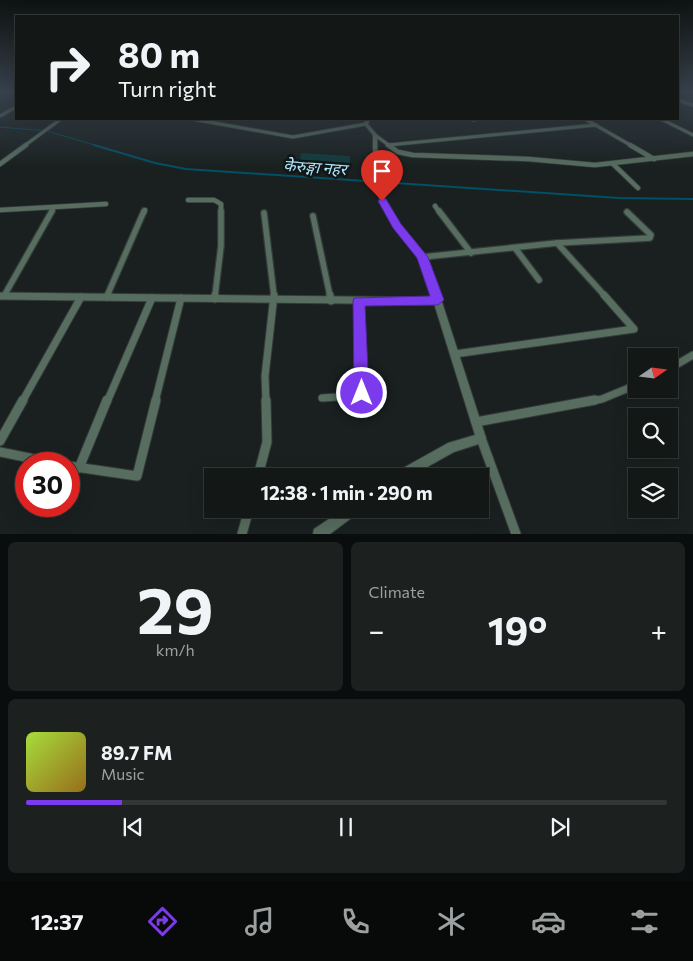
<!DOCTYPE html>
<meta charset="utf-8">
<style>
body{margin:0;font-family:Commissioner,"Noto Sans Devanagari",sans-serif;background:#1c2120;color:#f1f3f6;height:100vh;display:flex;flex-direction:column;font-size:19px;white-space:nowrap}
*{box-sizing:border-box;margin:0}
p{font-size:16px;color:#9da0a1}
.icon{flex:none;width:28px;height:28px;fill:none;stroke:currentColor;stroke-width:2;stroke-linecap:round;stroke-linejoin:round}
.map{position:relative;height:534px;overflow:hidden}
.details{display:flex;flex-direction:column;gap:8px;padding:8px;background:#0a0d0d;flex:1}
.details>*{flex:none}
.top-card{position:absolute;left:15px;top:15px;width:664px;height:105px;border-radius:0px;box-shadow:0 5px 20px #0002,0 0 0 1px #323736;background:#131817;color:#f1f3f6;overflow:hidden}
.needle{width:32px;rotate:76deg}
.controls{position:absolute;left:628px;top:348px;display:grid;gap:10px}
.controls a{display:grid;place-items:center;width:50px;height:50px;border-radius:0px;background:#131817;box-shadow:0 5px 20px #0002,0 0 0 1px #323736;font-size:25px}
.speed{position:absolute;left:15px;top:452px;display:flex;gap:10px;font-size:25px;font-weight:700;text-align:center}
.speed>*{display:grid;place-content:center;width:65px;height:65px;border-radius:50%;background:#131817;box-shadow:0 5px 20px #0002,0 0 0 1px #323736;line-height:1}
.speed .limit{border:8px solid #d22;background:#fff;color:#111}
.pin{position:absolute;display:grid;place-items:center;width:42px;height:42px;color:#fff;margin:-51px -21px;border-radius:50% 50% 50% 0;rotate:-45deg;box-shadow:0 0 5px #0007}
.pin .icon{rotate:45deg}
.me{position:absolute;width:55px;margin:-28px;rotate:0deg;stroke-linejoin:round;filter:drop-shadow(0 0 4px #0008)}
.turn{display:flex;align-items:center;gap:18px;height:105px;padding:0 20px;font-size:22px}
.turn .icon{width:65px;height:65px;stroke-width:2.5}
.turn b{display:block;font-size:35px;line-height:42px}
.big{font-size:38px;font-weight:700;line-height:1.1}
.details .tile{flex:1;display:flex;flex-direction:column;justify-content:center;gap:8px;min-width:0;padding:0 18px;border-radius:8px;background:#1c2120}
.details .dial{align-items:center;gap:0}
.dial b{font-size:65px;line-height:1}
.song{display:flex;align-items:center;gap:15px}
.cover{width:60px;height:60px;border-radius:8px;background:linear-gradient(135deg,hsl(80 70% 55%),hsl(40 70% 35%))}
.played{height:5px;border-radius:2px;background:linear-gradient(90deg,#7c3aed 15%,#323736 15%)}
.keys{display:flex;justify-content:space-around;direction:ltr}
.heat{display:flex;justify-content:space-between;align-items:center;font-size:28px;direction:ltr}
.details .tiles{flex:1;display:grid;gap:8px;grid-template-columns:1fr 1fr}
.tile:last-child{grid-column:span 2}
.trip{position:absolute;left:204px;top:468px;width:285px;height:50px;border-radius:0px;background:#131817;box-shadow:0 5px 20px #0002,0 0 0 1px #323736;font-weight:700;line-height:50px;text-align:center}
.dock{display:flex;height:80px;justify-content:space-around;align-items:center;background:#080a09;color:#9da0a1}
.dock .icon{width:35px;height:35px}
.dock .current{color:#7c3aed}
.dock b{font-size:22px;color:#f1f3f6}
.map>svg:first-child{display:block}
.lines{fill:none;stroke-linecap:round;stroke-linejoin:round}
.stream-far1{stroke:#015066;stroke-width:1}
.stream{stroke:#015066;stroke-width:2}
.building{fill:#103a3d}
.minor-far4-casing{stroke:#343b3a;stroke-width:4.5}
.minor-far3-casing{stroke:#343b3a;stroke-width:6}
.minor-far2-casing{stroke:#343b3a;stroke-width:8}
.minor-far1-casing{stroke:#343b3a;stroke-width:9}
.minor-casing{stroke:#343b3a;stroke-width:11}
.tertiary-casing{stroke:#343b3a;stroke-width:2}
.minor-far4{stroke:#576d5f;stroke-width:3}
.minor-far3{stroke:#576d5f;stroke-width:4.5}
.minor-far2{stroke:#576d5f;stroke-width:5.5}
.minor-far1{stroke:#576d5f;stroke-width:7}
.minor{stroke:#576d5f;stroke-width:9}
.tertiary{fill:#576d5f;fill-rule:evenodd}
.route{fill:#7c3aed;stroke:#51269a}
.labels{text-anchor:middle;stroke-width:5;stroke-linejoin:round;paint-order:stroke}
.far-water-label{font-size:16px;font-style:italic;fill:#ade3fa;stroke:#101716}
</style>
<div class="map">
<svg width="693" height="534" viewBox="0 0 693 534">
<rect width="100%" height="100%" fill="#19201f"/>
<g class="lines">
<path class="stream-far1" d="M0 127 47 131 98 146"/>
<path class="stream" d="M94 145 155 163 186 169 619 198 693 199"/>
</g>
<path class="building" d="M301 153 350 156V166H344V169L294 168 296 159H300Z"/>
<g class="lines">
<defs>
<g id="minor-far4">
<path d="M678 100 693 105"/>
<path d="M0 116 16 107"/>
<path d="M192 119 293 137 366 124"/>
<path d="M585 119 632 146"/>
<path d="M661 119 693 135"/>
<path d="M473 120 478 119"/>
<path d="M375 135 390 146"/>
<path d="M388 145 596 125"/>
<path d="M24 146 61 119"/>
</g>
<g id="minor-far3">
<path d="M388 145 398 152 413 155 528 159 595 165 693 154"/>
<path d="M630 145 654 159"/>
<path d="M0 164 26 145"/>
<path d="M613 164 638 188"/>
<path d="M188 200H214L221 204V213"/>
<path d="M435 206 440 213"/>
<path d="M54 207 106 204"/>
<path d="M0 210 54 207 51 213"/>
<path d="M144 213 145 210"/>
</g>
<g id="minor-far2">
<path d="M439 211 471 253"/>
<path d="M264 213 274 296"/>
<path d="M313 216 330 296"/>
<path d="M557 243 650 238 651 235 627 212"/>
<path d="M515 248 539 280"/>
<path d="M423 257 557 243 605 296"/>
<path d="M0 296H25"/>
<path d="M4 296 52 211"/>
<path d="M107 296 144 211"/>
<path d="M215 296 221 246V211"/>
</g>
<g id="minor-far1">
<path d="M330 295 331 301"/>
<path d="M0 296 438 301"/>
<path d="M107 297 108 295"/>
<path d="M215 299V295"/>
<path d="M455 354 634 329 604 295"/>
<path d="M669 369 693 355"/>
<path d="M322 398 353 396 362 393 359 301"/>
<path d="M22 402 81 297"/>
<path d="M107 402 152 298"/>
<path d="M155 402 181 298"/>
<path d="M266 402 265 376 274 295"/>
<path d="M588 402 602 399 636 385"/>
</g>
<g id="minor">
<path d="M476 422 595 400"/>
<path d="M481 438 516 534"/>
<path d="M0 441 23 400"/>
<path d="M0 452 59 464"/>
<path d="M69 466 137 476 156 400"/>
<path d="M79 468 107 400"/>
<path d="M258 476 267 442 266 400"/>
<path d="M242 534 249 509"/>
</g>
<g id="tertiary">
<path d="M366 119H370L368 124 377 135 378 171 384 195 388 206 400 226 420 250 431 268 486 438 485 442 454 452 411 476H394L396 472 448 443 475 435 423 268 415 253 396 228 382 206 378 195 373 171V135L364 124Z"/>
<path d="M344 509H360L358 513 330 534H313L314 529Z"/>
</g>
</defs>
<use href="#minor-far4" class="minor-far4-casing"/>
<use href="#minor-far3" class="minor-far3-casing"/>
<use href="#minor-far2" class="minor-far2-casing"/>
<use href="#minor-far1" class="minor-far1-casing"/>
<use href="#minor" class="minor-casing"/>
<use href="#tertiary" class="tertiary-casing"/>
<use href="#minor-far4" class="minor-far4"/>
<use href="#minor-far3" class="minor-far3"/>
<use href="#minor-far2" class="minor-far2"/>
<use href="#minor-far1" class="minor-far1"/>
<use href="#minor" class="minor"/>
<use href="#tertiary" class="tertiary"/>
</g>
<linearGradient id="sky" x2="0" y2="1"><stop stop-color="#0e1211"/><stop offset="0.55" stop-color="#38424d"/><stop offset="1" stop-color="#38424d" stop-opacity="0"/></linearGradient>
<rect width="693" height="168" fill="url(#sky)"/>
<path class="route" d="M382 198 386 199 401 224 428 257 444 300 438 305 365 306 369 393 367 398 362 400 356 398 354 393 353 301 354 298 430 296 417 258 393 228 378 201Z"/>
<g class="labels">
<g class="far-water-label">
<text transform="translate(315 167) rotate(4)" y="6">केेरुङ्गा नहर</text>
</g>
</g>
</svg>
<div class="controls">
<a><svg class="needle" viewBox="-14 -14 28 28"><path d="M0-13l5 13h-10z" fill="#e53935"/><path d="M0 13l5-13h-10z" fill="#9da0a1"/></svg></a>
<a><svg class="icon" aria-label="search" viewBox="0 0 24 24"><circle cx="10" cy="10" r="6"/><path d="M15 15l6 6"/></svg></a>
<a><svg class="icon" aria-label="layers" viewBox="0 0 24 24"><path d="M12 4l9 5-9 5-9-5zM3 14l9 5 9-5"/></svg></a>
</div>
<div class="speed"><div class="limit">30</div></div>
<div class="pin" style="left:382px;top:201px;background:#d93025"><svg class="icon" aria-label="arrive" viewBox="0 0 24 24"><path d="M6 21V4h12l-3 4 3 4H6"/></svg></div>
<svg class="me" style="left:362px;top:393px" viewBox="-20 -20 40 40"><circle r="17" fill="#7c3aed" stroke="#fff" stroke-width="3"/><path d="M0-11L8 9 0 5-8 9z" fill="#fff"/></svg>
<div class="trip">12:38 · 1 min · 290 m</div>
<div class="top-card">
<div class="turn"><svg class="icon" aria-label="right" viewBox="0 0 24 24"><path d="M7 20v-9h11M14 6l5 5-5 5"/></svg><div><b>80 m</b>Turn right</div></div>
</div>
</div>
<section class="details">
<div class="tiles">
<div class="tile dial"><b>29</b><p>km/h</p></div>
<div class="tile"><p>Climate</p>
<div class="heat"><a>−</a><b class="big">19°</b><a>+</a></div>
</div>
<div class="tile">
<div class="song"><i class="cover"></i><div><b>89.7 FM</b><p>Music</p></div></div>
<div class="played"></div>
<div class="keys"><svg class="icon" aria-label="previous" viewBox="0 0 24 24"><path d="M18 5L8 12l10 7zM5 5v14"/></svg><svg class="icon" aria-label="pause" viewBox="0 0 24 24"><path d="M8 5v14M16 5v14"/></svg><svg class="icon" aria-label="next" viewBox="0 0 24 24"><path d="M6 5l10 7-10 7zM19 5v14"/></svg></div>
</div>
</div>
</section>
<nav class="dock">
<b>12:37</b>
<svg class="icon current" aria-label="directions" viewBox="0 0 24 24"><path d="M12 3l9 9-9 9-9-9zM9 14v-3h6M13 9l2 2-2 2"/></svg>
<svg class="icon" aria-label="music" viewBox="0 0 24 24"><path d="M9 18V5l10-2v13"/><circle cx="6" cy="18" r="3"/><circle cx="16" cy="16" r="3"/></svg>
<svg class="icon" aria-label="phone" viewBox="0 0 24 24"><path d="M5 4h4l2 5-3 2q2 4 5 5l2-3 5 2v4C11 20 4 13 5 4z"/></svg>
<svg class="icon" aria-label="climate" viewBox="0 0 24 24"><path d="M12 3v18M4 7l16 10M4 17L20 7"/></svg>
<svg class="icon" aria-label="car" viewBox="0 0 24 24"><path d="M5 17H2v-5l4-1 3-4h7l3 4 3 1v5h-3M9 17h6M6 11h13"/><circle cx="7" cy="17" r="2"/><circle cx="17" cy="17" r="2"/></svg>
<svg class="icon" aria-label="filters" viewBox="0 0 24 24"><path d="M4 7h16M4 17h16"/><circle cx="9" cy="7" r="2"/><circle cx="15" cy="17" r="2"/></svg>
</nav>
